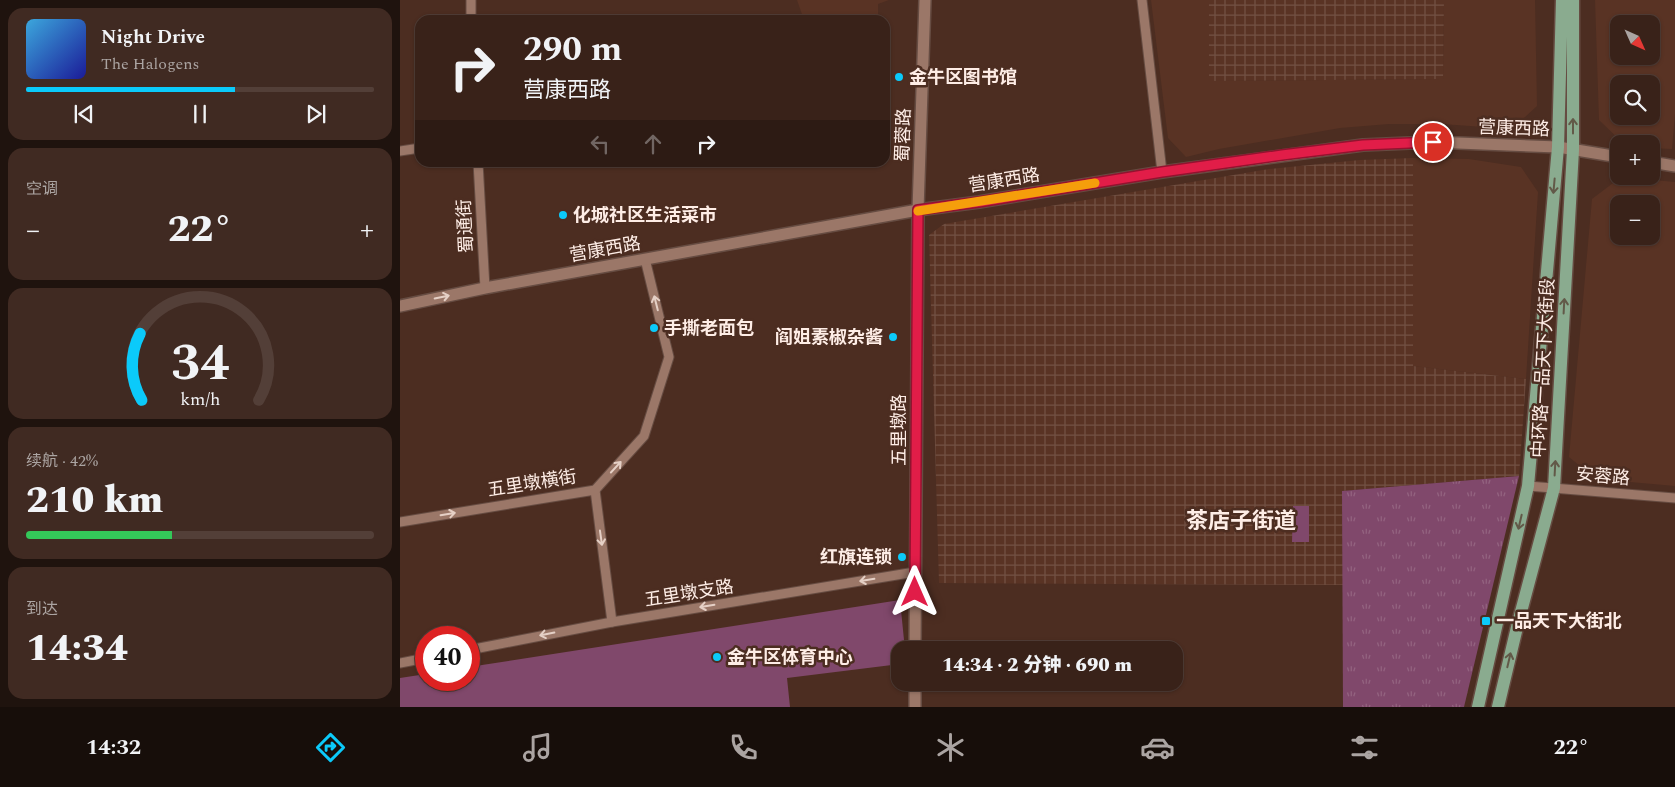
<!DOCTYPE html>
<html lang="zh">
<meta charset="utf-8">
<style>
body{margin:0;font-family:Spectral,"Noto Sans SC",serif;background:#402a22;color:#f1f3f6;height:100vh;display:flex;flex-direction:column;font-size:19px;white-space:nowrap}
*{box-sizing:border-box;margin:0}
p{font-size:16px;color:#aba4a2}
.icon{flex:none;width:28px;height:28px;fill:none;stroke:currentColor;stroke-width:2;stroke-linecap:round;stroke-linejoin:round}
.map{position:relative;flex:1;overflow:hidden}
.drawer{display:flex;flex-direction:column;gap:8px;padding:8px;background:#1f130e;width:400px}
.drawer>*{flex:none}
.hud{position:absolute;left:15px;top:15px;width:475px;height:152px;border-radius:15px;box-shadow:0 1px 4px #0004,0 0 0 1px #533f38;background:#392219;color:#f1f3f6;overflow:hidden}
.needle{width:32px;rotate:135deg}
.fabs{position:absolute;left:1210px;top:15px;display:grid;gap:10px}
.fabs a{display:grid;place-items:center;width:50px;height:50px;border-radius:10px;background:#392219;box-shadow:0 1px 4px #0004,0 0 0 1px #533f38;font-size:25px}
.speed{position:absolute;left:15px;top:626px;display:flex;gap:10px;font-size:25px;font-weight:700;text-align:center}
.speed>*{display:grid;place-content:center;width:65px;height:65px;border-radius:50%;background:#392219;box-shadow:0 1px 4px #0004,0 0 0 1px #533f38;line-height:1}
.speed .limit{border:8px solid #d22;background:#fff;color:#111}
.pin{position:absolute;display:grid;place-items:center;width:42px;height:42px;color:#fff;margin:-21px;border:2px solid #fff;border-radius:50%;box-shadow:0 1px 5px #0007}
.me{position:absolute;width:55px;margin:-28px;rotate:0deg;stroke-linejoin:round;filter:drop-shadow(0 0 4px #0008)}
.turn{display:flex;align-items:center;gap:18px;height:105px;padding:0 25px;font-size:22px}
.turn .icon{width:65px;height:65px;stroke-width:2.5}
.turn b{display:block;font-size:35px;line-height:42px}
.lanes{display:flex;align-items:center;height:48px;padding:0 25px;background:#0003;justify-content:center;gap:25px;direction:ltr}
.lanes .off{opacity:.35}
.big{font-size:38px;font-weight:800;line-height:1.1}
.drawer .tile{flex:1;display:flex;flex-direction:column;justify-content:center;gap:8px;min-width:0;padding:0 18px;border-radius:15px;background:#402a22}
.drawer .dial{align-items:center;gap:0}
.dial svg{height:130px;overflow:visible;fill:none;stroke:#533f38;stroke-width:7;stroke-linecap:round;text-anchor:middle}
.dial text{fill:#f1f3f6;stroke:none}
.song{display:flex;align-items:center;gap:15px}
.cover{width:60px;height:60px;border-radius:8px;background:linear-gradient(135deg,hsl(200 70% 55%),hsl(240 70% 35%))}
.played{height:5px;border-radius:2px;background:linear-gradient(90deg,#0bcafa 60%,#533f38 60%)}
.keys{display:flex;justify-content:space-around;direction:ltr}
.heat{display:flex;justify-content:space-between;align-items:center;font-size:28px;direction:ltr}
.charge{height:8px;border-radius:4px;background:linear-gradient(90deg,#34c759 42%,#533f38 0)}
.trip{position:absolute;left:491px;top:641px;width:292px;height:50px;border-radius:15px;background:#392219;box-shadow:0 1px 4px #0004,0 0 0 1px #533f38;font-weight:800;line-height:50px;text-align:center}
.tabs{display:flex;height:80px;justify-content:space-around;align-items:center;background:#170e0a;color:#aba4a2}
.tabs .icon{width:35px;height:35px}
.tabs .on{color:#0bcafa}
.tabs b{font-size:22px;color:#f1f3f6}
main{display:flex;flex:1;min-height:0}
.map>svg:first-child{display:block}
.built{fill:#593324;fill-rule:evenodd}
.industrial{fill:url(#industrial-grid)}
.grass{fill:url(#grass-tufts)}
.pitch{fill:#80486b}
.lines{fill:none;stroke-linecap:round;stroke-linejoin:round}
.minor-casing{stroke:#664c42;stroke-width:11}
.tertiary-casing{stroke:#664c42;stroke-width:14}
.primary-casing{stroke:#664c42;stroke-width:15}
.minor{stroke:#9b7768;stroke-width:9}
.tertiary{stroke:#9b7768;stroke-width:11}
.primary{stroke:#8aab8f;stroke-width:12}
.oneway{stroke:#625948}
.oneway2{stroke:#e5d0c6}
.route-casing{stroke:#92132f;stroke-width:12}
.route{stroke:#e11d48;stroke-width:9}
.slow{stroke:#f59e0b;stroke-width:9}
.poi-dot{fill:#0bcafa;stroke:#4c2d21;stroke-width:2}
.labels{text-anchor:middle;stroke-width:5;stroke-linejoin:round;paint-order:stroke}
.poi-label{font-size:18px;font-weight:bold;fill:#feede6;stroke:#4c2d21;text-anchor:start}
.street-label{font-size:18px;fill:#feede6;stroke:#4c2d21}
.district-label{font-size:22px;font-weight:bold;fill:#feede6;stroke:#4c2d21}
</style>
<main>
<section class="drawer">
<div class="tile">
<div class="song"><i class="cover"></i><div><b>Night Drive</b><p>The Halogens</p></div></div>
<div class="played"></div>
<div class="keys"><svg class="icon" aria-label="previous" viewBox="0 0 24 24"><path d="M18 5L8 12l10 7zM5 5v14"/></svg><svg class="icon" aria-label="pause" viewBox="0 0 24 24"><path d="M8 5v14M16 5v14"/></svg><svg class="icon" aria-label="next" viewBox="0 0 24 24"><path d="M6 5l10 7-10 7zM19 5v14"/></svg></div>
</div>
<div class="tile"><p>空调</p>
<div class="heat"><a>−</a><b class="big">22°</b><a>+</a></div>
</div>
<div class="tile dial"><svg viewBox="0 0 100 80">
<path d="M14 69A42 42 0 1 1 86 69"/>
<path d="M14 69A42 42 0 0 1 13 28" stroke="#0bcafa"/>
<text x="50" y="56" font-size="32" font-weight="700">34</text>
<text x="50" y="72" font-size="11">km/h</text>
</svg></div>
<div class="tile"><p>续航 · 42%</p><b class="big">210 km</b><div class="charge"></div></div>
<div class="tile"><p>到达</p><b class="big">14:34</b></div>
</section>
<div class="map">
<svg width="1275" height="707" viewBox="0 0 1275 707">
<defs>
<pattern id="industrial-grid" width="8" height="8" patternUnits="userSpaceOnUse" patternTransform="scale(1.25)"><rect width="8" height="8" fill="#593324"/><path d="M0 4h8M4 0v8" fill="none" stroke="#725144"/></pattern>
<pattern id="grass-tufts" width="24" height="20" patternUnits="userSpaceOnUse" patternTransform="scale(1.25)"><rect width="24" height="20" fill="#80486b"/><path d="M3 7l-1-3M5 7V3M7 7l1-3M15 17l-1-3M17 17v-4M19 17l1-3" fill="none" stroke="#936380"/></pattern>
</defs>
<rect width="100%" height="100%" fill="#4c2d21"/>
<g class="built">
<path d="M397 0H489L478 4V20H404Z"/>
<path d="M751 0H809V81L1043 79 1044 0H1135L1137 106 1112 129 1042 124H989L940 128 819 149 786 157 768 138Z"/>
<path d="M1195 0H1275V114L1272 149 1251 148V144H1224L1199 120ZM1219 24H1251V56H1219ZM1219 84H1251V116H1219Z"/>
<path d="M1013 158 1069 159 1121 167 1138 192 1126 379 1013 366Z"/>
<path d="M1221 177 1275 182V486L1196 479 1169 457 1192 199ZM1219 204H1251V236H1219Z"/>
</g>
<g class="industrial">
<path d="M809 0H1044L1043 79 809 81Z"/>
<path d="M1013 158V366L1126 379 1119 476 942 491 943 585 539 583 529 235 544 224 869 169 960 160Z"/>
</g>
<path class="grass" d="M1119 476 1064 707H943L942 491Z"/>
<g class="pitch">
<path d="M893 506H909V542H892Z"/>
<path d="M500 600 505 650H500V664L387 678 390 707H0V678L26 674V680H69V667Z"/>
</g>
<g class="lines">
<defs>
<g id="minor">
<path d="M71 0V20"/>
<path d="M742 0 762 172"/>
<path d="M0 151 20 148"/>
<path d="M78 162 85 288"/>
<path d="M1128 486 1275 498"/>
<path d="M195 490 212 622"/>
<path d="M0 522 195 490 244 436 269 357 245 259"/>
<path d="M69 650 212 622 515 572"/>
<path d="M0 663 26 658"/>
</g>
<g id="tertiary">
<path d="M1251 162 1275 166"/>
<path d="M0 306 85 288 518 210 579 202 762 172 963 145 1033 142 1158 147 1219 157"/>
<path d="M515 650 518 210 525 0"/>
<path d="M515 682V707"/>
</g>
<g id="primary">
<path d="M1078 707 1128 486 1158 147 1162 0"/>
<path d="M1098 707 1118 623 1154 488 1173 150V0"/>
</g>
</defs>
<use href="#minor" class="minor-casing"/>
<use href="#tertiary" class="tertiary-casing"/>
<use href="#primary" class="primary-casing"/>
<use href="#minor" class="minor"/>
<use href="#tertiary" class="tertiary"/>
<use href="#primary" class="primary"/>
</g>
<defs><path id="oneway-shaft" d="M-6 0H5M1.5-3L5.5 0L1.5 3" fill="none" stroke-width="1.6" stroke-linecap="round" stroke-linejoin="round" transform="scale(1.25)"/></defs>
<g class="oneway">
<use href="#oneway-shaft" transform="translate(1173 126) rotate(-90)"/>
<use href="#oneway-shaft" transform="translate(1154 186) rotate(95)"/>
<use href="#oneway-shaft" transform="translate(1164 306) rotate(-87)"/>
<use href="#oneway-shaft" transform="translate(1155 468) rotate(-87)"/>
<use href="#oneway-shaft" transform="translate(1120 522) rotate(103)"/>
<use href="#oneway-shaft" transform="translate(1109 660) rotate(-77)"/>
</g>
<g class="oneway2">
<use href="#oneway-shaft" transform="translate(42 297) rotate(-12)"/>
<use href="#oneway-shaft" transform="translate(256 303) rotate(-104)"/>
<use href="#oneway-shaft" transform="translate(216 467) rotate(-47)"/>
<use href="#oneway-shaft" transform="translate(48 514) rotate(-9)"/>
<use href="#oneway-shaft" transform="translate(201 538) rotate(82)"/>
<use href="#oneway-shaft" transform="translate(467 580) rotate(171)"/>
<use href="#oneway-shaft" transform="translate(307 606) rotate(171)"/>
<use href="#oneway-shaft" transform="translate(147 634) rotate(169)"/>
</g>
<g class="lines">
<defs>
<path id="route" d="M515 592 518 210 579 202 762 172 882 155 963 145 1033 142"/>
</defs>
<use href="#route" class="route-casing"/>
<use href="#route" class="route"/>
<path class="slow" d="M518 211 695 183"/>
</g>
<g class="poi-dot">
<circle cx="499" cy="77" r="5"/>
<circle cx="163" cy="215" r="5"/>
<circle cx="254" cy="328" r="5"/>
<circle cx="493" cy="337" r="5"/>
<circle cx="502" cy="557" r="5"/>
<rect x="1081" y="616" width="10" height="10" rx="2.5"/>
<circle cx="317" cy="657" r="5"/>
</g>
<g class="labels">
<g class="poi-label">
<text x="509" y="83">金牛区图书馆</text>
<text x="173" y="221">化城社区生活菜市</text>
<text x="264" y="334">手撕老面包</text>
<text x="483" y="343" text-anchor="end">阎姐素椒杂酱</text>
<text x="492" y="563" text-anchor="end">红旗连锁</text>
<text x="1096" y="627">一品天下大街北</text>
<text x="327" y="663">金牛区体育中心</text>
</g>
<g class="street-label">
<text transform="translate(1114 128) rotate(2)" y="6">营康西路</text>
<text transform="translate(503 135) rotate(-88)" y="6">蜀蓉路</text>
<text transform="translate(604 180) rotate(-9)" y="6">营康西路</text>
<text transform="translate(65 226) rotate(-93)" y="6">蜀通街</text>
<text transform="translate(205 249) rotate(-10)" y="6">营康西路</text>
<text transform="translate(1143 368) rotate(-87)" y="6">中环路一品天下大街段</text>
<text transform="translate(499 430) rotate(-90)" y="6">五里墩路</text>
<text transform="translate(1203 476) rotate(5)" y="6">安蓉路</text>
<text transform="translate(132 483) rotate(-9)" y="6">五里墩横街</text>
<text transform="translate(289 593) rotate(-9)" y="6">五里墩支路</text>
</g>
<g class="district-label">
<text x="841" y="528">茶店子街道</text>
</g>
</g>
</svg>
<div class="fabs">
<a><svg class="needle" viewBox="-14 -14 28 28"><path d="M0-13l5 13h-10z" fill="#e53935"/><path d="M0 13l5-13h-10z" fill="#aba4a2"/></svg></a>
<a><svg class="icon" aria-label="search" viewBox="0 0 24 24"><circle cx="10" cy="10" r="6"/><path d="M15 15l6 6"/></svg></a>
<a>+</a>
<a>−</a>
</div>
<div class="speed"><div class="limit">40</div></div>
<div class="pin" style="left:1033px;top:142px;background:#d93025"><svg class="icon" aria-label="arrive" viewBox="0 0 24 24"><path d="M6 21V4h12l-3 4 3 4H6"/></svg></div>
<svg class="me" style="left:515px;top:592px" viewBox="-20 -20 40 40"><path d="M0-17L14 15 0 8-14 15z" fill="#e11d48" stroke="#fff" stroke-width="4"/></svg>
<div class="trip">14:34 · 2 分钟 · 690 m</div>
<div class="hud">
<div class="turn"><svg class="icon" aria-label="right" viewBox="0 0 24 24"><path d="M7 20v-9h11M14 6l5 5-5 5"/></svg><div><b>290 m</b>营康西路</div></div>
<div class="lanes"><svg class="icon off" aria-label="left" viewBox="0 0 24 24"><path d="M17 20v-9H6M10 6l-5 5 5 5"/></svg><svg class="icon off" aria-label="ahead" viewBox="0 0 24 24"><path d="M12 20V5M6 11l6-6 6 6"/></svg><svg class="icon" aria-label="right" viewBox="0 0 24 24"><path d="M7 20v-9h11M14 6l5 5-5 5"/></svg></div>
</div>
</div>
</main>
<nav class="tabs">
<b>14:32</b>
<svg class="icon on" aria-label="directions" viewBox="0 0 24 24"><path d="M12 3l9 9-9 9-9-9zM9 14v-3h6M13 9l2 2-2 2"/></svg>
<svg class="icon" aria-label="music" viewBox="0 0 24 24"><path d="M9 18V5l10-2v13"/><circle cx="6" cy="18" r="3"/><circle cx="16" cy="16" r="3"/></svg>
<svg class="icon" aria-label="phone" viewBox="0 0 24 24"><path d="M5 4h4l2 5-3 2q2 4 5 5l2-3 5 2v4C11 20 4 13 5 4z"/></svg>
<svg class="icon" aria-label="climate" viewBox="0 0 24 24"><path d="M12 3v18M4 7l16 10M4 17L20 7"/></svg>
<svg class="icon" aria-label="car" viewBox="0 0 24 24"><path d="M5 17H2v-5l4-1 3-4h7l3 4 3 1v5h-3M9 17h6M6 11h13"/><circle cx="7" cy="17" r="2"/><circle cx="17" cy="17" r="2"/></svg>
<svg class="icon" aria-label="filters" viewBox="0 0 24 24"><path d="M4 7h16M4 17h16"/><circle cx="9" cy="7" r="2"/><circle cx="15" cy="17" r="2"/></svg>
<b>22°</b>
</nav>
